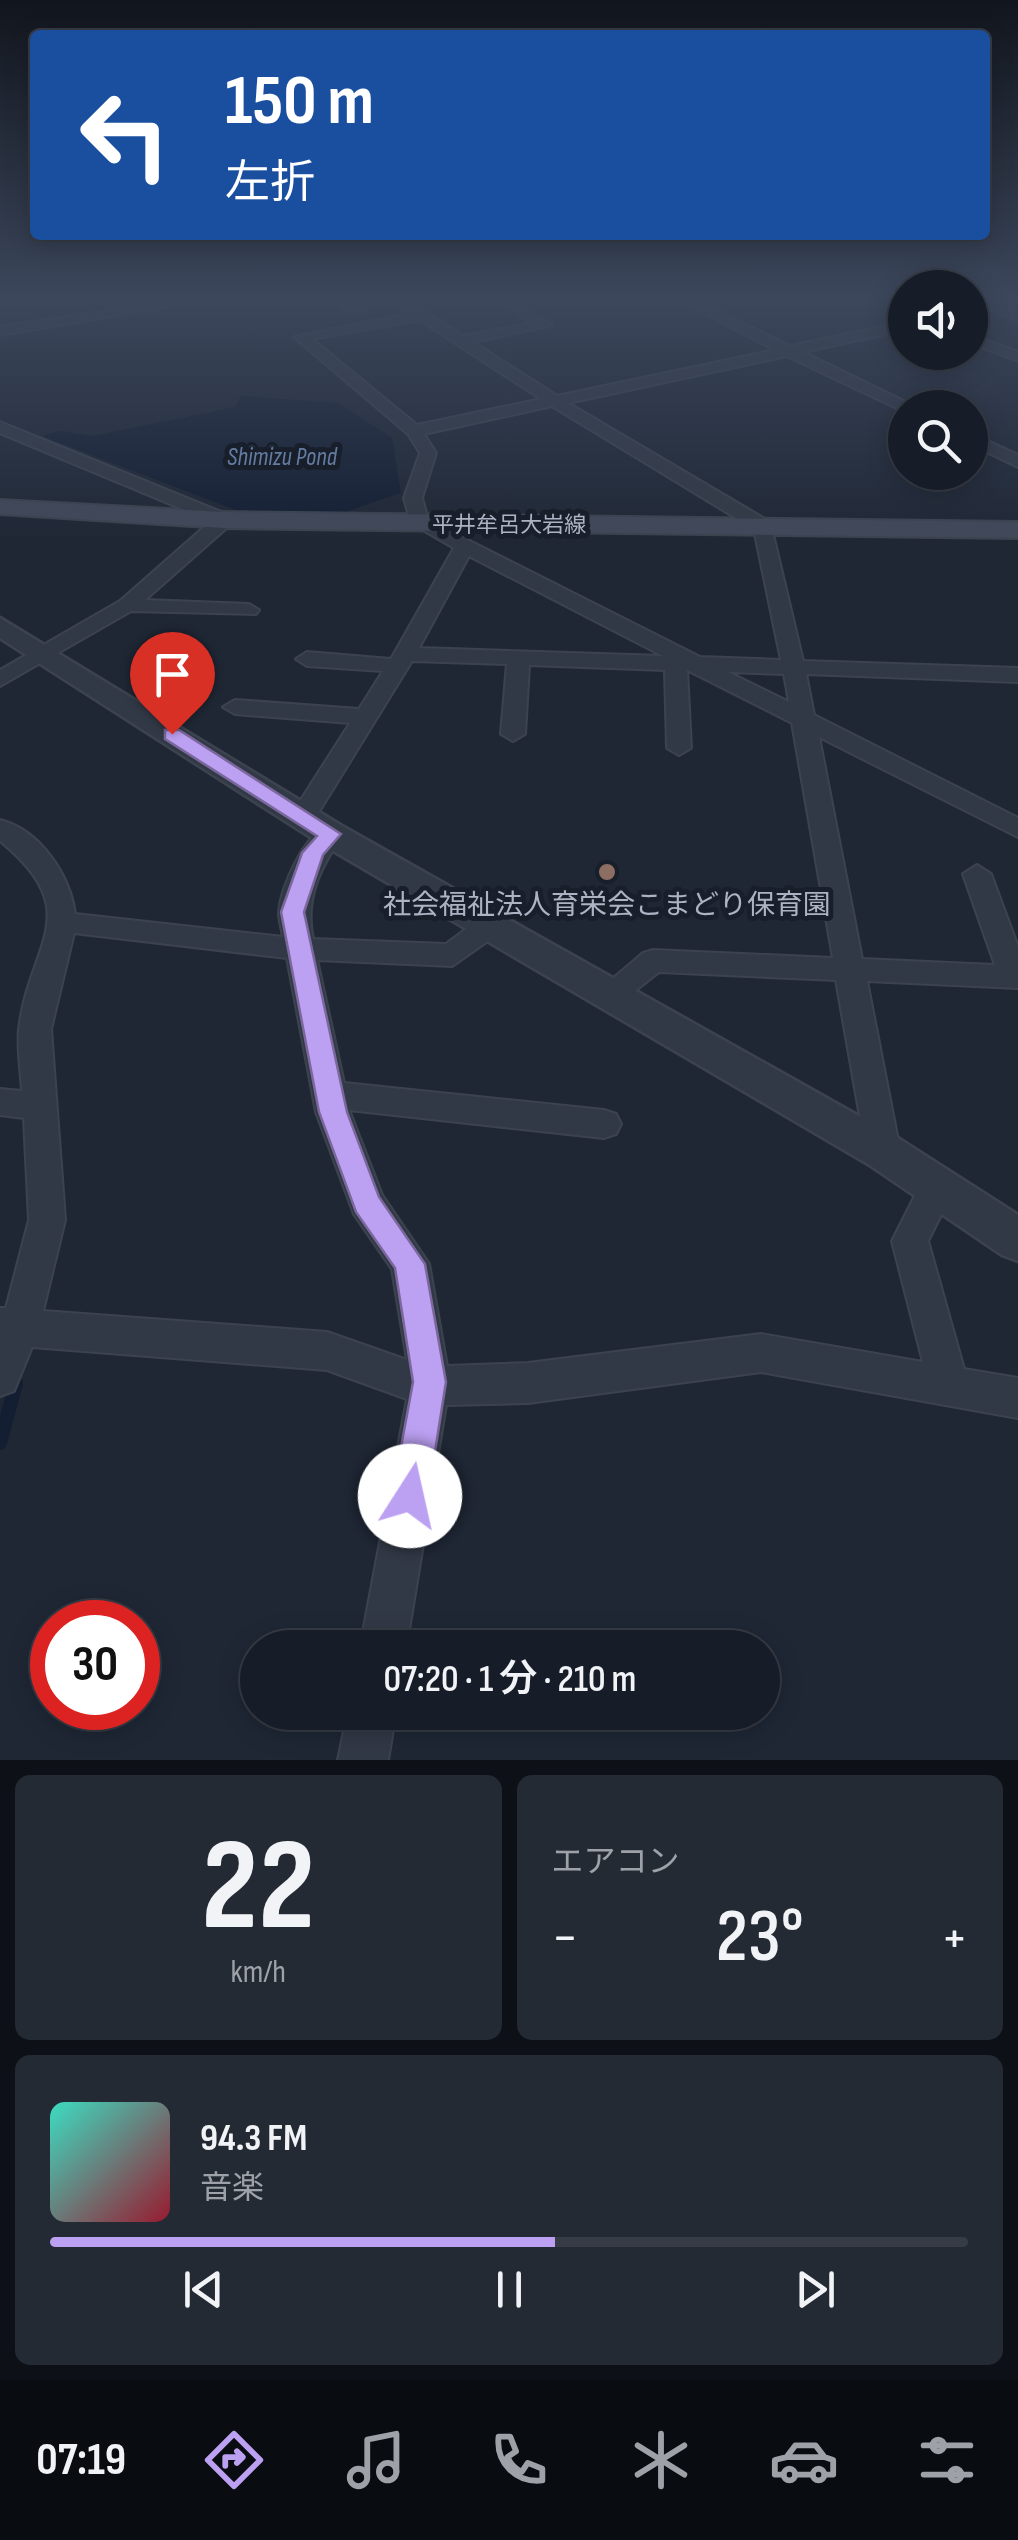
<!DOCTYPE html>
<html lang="ja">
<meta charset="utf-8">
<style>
body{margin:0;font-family:"Sofia Sans Condensed","Noto Sans JP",sans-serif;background:#242a34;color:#f1f3f6;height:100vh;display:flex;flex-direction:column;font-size:38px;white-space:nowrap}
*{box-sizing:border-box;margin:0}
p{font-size:32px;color:#9ea2a8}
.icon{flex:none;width:55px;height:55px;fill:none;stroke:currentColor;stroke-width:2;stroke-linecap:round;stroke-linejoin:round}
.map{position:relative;height:1760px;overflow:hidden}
.side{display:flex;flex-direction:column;gap:15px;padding:15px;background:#0d1016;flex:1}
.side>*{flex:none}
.hud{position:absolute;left:30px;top:30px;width:960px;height:210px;border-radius:10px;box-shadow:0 5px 25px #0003,0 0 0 2px #363b45;background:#1a4fa0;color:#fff;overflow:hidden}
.controls{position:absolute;left:888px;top:270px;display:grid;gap:20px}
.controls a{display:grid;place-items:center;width:100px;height:100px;border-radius:50%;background:#171d28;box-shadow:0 5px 25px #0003,0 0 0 2px #363b45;font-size:50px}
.speed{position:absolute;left:30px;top:1600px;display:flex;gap:20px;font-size:50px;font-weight:700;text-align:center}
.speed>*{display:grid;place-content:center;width:130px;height:130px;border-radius:50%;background:#171d28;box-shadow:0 5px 25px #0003,0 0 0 2px #363b45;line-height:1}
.speed .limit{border:15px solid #d22;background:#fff;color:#111}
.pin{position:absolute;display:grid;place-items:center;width:85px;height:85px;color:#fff;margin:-102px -42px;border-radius:50% 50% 50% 0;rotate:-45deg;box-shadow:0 0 10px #0007}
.pin .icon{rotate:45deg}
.me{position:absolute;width:110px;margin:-55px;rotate:10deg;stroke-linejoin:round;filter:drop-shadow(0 0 8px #0008)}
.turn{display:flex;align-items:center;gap:35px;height:210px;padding:0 30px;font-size:45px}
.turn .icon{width:130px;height:130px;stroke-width:2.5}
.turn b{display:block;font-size:70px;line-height:85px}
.big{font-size:75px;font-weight:600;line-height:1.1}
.side .widget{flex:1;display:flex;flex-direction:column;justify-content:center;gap:15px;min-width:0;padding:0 35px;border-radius:15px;background:#242a34}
.side .dial{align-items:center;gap:0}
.dial b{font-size:130px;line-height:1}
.song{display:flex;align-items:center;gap:30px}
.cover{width:120px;height:120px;border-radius:15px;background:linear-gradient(135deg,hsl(170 70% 55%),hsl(350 70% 35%))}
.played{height:10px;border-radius:5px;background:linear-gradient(90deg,#bca0f2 55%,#363b45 55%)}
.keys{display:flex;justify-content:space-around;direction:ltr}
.heat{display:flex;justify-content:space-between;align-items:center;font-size:55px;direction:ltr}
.side .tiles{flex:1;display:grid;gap:15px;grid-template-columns:1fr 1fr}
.widget:last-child{grid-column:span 2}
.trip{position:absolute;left:240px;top:1630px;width:540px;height:100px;border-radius:50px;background:#171d28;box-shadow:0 5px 25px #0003,0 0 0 2px #363b45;font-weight:600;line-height:100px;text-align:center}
.dock{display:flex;height:160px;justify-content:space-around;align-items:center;background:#090c10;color:#9ea2a8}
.dock .icon{width:70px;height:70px}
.dock .current{color:#bca0f2}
.dock b{font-size:45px;color:#f1f3f6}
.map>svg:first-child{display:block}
.water{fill:#131e32}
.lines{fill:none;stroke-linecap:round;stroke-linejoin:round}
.stream{stroke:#131e32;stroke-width:14}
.minor-casing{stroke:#3c434f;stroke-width:4}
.tertiary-casing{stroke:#3c434f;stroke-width:5}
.secondary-casing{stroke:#3c434f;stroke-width:4}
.minor{fill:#323946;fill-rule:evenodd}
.tertiary{fill:#323946;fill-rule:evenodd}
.secondary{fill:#404859;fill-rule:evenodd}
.wall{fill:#3a4354}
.shaded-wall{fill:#2a3343}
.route{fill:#bca0f2;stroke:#7a689d;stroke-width:2.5}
.education-dot{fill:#8d6e63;stroke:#181f2a;stroke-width:4}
.labels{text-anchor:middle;stroke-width:10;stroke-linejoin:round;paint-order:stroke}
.far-street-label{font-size:22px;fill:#acb4c3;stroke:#181f2a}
.far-water-label{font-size:25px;font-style:italic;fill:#647ca2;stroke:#181f2a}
.poi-label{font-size:28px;fill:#acb4c3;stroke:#181f2a}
</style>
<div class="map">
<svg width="1018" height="1760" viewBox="0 0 1018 1760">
<rect width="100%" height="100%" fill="#1f2735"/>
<path class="water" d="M241 396 338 403 392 438 401 493 336 515 246 514 42 436 59 431 93 436 235 407Z"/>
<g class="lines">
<path class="stream" d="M0 1443 16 1383"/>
<defs>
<g id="minor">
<path d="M203 296H232L0 335V327Z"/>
<path d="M387 296H401L463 336 533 323 491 296H506L552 325 473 342 557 396 775 350 670 296H686L790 346 905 322V330L803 352 912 405 905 412 787 356 568 403 770 522 803 661 1018 668V682L806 674 814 715 1018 818V837L819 737 862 959 995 965 963 874 977 865 991 874 1018 947V988L867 981 900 1151 895 1161 883 1165 871 1161 866 1151 836 980 659 972 622 1001H600L596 993 643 953 653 950 833 958 792 723 687 670 691 748 679 755 667 748 665 670 529 665 525 734 513 741 501 734 507 664 412 661 312 823 303 825 290 817 350 723 235 714 223 707 235 700 359 709 383 671 307 666 296 659 307 652 391 659 454 548 411 523 404 498 420 453 408 434 294 337 411 313ZM420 320 541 399 417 425 312 339ZM552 406 754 529 781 660 700 657 428 520 422 498 436 453 424 434ZM469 556 663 656 419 648ZM728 672 784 674 789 702Z"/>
<path d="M970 296 1018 312V320L970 303Z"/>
<path d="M970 334 1018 352V361L970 343Z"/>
<path d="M0 422 231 516V524L145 600 249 604 259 610 256 614 131 611 0 686V670L120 601 211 521 0 433Z"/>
<path d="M970 433 1018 455V467L970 444Z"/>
<path d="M0 820C40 830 70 875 75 914L283 937C282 930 279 920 279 913 280 888 305 832 330 826L343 834C321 867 304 898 313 939L446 944 482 917H502L506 924 502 931 452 966 317 960 344 1083 604 1110 616 1114 621 1124 616 1134 604 1138 349 1110 382 1195 429 1264 447 1366 528 1363 761 1334 923 1362 892 1241 924 1178 936 1174 948 1178 954 1189 928 1241 964 1369 1018 1378V1418L761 1372 528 1403 446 1405 406 1648H360L407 1399 327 1370 32 1347 14 1391 0 1396V1308H6L29 1220 24 1118 0 1115V1089L22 1091C21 1071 17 1049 19 1029 29 943 88 913 0 841ZM74 933 287 958 316 1112 354 1214 392 1269 407 1360 327 1332 43 1311 65 1220 51 1029Z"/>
<path d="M348 1712H396L388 1760H338Z"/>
</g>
<path id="tertiary" d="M0 618 342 826 898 1138 1018 1215V1261L1002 1255 868 1164 318 842 0 638Z"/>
<path id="secondary" d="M0 500 224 512 1018 522V538L224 528 0 514Z"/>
</defs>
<use href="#minor" class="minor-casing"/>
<use href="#tertiary" class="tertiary-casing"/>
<use href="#secondary" class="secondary-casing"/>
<use href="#minor" class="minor"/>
<use href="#tertiary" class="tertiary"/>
<use href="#secondary" class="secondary"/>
</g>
<path class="wall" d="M318 296H389L390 308 347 314Z"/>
<path class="shaded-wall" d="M362 296H389L390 308 347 314 346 298Z"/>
<linearGradient id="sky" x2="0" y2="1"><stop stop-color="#11151d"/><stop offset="0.55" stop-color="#3c475c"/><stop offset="1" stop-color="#3c475c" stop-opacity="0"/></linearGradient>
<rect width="1018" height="542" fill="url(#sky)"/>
<path class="route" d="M165 730H179L341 834 323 855 304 912 347 1112 379 1197 425 1264 446 1382 428 1496 422 1508 410 1514 397 1508 392 1496 413 1382 395 1268 356 1212 319 1112 281 912 302 853 317 836 165 739Z"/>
<circle class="education-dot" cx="607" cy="872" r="10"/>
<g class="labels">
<g class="far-street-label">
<text x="509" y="532">平井牟呂大岩線</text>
</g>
<g class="far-water-label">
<text x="282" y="465">Shimizu Pond</text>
</g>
<g class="poi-label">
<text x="607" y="914">社会福祉法人育栄会こまどり保育園</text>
</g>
</g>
</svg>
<div class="controls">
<a><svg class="icon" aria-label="sound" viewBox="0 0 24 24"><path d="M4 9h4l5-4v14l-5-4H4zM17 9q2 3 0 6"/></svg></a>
<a><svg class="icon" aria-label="search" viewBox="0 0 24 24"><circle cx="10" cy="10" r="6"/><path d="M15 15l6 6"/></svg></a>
</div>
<div class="speed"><div class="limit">30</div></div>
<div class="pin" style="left:172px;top:734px;background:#d93025"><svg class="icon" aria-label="arrive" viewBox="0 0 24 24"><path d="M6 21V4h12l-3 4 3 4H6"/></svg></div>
<svg class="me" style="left:410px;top:1496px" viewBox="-20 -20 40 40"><circle r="19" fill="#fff"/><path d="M0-13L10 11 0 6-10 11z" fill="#bca0f2"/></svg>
<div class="trip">07:20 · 1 分 · 210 m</div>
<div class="hud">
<div class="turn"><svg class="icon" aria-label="left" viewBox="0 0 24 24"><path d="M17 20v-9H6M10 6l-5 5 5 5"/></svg><div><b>150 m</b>左折</div></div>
</div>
</div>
<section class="side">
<div class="tiles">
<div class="widget dial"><b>22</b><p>km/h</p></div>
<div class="widget"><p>エアコン</p>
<div class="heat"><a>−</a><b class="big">23°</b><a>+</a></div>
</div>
<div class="widget">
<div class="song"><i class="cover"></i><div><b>94.3 FM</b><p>音楽</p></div></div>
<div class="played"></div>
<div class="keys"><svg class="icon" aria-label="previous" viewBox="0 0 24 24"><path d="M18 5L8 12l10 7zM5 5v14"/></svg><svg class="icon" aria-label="pause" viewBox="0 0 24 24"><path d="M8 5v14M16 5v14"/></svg><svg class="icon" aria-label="next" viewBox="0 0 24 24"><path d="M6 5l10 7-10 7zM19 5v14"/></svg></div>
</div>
</div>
</section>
<nav class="dock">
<b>07:19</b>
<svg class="icon current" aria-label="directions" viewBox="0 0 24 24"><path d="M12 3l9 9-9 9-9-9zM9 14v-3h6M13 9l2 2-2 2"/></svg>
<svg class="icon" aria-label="music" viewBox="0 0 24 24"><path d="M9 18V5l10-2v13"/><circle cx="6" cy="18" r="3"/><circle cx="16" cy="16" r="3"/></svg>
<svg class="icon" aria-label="phone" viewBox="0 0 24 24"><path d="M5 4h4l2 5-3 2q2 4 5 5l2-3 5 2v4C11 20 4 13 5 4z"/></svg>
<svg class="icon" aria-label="climate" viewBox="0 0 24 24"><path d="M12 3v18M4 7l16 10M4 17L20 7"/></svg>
<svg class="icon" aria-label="car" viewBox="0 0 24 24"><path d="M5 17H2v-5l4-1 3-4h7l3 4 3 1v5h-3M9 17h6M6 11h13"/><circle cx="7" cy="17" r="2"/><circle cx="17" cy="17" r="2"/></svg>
<svg class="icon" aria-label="filters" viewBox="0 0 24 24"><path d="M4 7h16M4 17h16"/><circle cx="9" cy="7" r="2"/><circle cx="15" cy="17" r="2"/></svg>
</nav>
